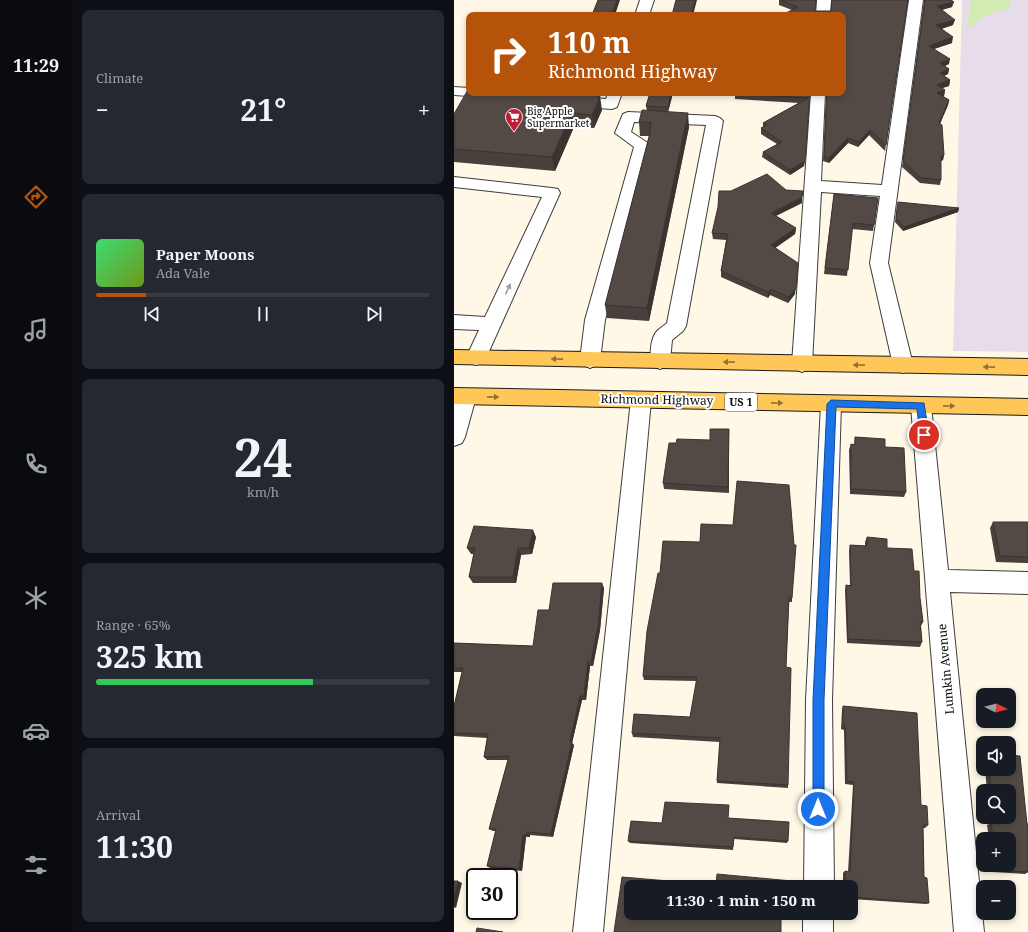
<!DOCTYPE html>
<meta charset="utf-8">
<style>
body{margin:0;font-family:"Noto Serif",serif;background:#242831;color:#f1f3f6;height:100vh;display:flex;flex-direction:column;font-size:15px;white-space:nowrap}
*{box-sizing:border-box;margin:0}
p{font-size:13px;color:#9ea1a6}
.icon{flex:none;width:22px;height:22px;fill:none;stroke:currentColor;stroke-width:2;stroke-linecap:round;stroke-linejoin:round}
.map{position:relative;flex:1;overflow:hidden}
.details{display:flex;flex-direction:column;gap:10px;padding:10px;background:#0d0f14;width:382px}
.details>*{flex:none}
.guide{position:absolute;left:12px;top:12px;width:380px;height:84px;border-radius:8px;box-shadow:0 2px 6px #0003;background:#b45309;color:#fff;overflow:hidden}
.needle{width:26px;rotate:96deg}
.buttons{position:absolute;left:522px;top:688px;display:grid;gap:8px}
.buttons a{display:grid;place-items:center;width:40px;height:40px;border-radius:8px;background:#171b24;box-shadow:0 2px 6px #0003;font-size:20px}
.speed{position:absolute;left:12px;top:868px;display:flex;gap:8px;font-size:20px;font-weight:700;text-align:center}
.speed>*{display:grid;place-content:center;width:52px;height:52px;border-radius:50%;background:#171b24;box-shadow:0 2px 6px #0003;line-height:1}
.speed .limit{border:2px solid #111;border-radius:6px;background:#fff;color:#111}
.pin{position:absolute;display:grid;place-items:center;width:34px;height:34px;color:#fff;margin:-17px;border:2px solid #fff;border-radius:50%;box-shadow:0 1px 4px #0007}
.me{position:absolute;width:44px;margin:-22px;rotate:0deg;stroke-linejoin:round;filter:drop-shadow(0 0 3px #0008)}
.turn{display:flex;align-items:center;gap:14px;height:84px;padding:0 16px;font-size:18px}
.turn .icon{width:52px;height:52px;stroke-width:2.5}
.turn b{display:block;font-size:28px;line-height:34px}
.big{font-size:30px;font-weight:700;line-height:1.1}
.details .tile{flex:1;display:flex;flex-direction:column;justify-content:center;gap:6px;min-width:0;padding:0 14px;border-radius:8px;background:#242831}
.details .dial{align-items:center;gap:0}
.dial b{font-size:52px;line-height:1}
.song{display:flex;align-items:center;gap:12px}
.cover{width:48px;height:48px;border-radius:6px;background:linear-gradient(135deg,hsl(140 70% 55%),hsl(80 70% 35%))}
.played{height:4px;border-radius:2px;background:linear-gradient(90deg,#b45309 15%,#363941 15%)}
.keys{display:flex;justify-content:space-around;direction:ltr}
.heat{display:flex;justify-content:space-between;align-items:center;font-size:22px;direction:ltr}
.charge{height:6px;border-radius:3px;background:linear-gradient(90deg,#34c759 65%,#363941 0)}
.trip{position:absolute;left:170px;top:880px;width:234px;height:40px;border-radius:8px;background:#171b24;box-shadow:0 2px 6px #0003;font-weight:700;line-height:40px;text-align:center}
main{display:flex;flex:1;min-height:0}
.tabs{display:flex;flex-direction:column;width:72px;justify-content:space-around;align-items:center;background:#090b0e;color:#9ea1a6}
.tabs .icon{width:28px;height:28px}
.tabs .selected{color:#b45309}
.tabs b{font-size:18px;color:#f1f3f6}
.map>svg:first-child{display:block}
.industrial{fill:#e7ddea}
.green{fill:#d3eab0}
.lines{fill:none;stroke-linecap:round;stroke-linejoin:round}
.minor-casing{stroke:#3d3d3d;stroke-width:2}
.major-casing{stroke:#1b1b1b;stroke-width:2}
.minor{fill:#fff;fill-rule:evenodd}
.major{fill:#ffc757;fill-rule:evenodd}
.wall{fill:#47403c}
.shaded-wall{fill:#3a3431}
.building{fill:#534a46;stroke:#3a3431}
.oneway{fill:#9d9d9d}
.oneway2{fill:#917234}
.route{fill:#1a73e8;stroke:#114b97}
.labels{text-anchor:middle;stroke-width:4;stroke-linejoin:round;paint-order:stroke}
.far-poi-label{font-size:10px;fill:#0a0a0a;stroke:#fff;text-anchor:start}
.shield{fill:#fff;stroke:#545454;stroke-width:1}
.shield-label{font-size:11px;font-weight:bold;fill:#0a0a0a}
.street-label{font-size:12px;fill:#0a0a0a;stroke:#fff}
</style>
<main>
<nav class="tabs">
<b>11:29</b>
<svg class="icon selected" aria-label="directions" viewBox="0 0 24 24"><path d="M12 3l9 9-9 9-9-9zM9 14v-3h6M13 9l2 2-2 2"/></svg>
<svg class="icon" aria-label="music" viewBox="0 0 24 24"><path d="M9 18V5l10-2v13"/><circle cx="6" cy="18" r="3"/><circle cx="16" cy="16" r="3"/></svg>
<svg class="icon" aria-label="phone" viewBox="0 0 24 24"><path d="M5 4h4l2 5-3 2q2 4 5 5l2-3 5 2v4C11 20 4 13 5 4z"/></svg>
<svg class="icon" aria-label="climate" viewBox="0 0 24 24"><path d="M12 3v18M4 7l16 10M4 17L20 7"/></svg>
<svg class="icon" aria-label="car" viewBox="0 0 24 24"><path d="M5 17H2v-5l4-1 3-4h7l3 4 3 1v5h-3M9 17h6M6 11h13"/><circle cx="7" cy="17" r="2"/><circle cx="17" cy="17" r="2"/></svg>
<svg class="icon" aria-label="filters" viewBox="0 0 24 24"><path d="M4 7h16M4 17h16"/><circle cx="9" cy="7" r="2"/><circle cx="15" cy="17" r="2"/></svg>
</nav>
<section class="details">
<div class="tile"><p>Climate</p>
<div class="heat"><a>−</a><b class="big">21°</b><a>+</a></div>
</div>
<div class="tile">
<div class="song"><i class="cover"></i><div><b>Paper Moons</b><p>Ada Vale</p></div></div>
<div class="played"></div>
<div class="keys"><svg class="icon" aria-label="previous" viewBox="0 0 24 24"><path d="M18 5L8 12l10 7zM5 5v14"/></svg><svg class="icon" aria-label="pause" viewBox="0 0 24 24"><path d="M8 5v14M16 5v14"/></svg><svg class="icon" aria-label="next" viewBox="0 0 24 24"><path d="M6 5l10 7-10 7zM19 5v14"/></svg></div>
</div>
<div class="tile dial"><b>24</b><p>km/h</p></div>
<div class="tile"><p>Range · 65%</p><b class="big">325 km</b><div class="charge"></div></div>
<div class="tile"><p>Arrival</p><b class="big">11:30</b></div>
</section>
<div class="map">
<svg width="574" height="932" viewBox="0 0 574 932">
<rect width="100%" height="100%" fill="#fff8e7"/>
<path class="industrial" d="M508 0H574V352L499 351Z"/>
<path class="green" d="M517 0H557L556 6C544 14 526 13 518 27L513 26Z"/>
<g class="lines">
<defs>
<g id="minor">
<path d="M186 0H200L195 15H181Z"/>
<path d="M363 0H377L376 15H362Z"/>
<path d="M455 0H469L434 263 459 365 456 370 449 373 442 370 439 365 416 263 426 196 367 192 358 364 355 369 348 372 341 369 338 364 357 93H371L367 181 428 185Z"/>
<path d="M0 87 15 88V93H22L20 95 15 96 0 95Z"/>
<path d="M154 93H168L163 107 158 109 117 106 112 104 109 101 112 98 117 96 152 99Z"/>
<path d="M174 112 261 116 266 118 269 121 232 326 229 331 218 340 216 361 213 366 206 369 199 366C195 358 196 339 203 331 206 328 210 326 213 323L252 125 180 122 177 132 194 143 196 146 151 320 146 360 143 365 136 368 129 365 126 360 131 320 180 147 161 133 169 114Z"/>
<path d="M0 177 98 188 104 189 106 193 32 358 29 363 22 365 15 363 12 358 25 330 0 329V315L31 317 88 197 0 187Z"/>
<path d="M12 389 19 391 22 397 11 437 8 443 0 446V402L5 391Z"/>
<path d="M187 392 194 394 197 400 149 932H119L177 400 180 394Z"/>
<path d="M377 396 384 398 387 404 378 700 380 887H350L352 700 367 404 370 398Z"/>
<path d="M467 398 474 400 477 406 494 570 574 572V594L496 592 530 932H500L457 406 460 400Z"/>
<rect x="349" y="913" width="30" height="19"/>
</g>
<g id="major">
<path d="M0 350 574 359V375L0 364Z"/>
<path d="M0 388 574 399V415L0 404Z"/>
</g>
</defs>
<use href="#minor" class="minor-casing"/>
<use href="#major" class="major-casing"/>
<use href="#minor" class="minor"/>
<use href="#major" class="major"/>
</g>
<g class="wall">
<path d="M325 0H362L361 11H377L454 0 431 151 415 135 404 147 394 143 375 163 369 161 372 93H389L338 10 325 5Z"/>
<path d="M470 0H497L498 7 488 10 499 25 487 29 498 43 480 49 495 64 491 66 495 69 494 74 490 76 496 80 495 86 488 88 491 90 490 96H489L495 100 494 105 486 124 490 155 489 160 487 161V180L486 185 466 183 448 167Z"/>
<path d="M196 93H219L214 112 235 127 195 321 153 318 151 305 195 136H186L185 122 193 111 192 106Z"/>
<path d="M281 93H356L350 166 336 175 308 157 309 152 323 144 307 134V128L309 127V123L345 103 281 99Z"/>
<path d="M148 110 140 128 120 127 101 171 0 162V114Z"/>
<path d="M380 194 424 198 419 231 398 229 393 276 370 274Z"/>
<path d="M348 203 322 216 342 228 341 234 321 248 341 294 334 303 316 295 314 298 267 277V271L272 240 259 239 258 233Z"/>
<path d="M443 206 505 208 504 212 449 231 441 222Z"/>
<path d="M275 429V493L210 489 209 483 222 443 256 440Z"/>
<path d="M401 437 431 447 452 492 450 497 396 494 395 450 397 444 400 445Z"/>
<path d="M539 522H574V563L542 562 536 528Z"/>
<path d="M82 537 78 554 67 555 62 583H19L15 577 20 554H17L13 548Z"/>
<path d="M413 537 433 548 460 571 466 598 469 622 467 626 468 642 466 647 393 643 391 590 392 585H396L395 551 396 545 411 546V542Z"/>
<path d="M204 573 338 598V602H335L332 667 334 785V788L263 783 266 742 179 737 178 733 236 717 243 681 190 680 189 676Z"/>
<path d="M150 588 146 630 139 666H136L132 700H128L118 743 120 745 99 837 76 835V837H72L68 871 36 868 33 866 42 831H39L35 829 54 760H33L30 757 33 738 0 736V706L8 672H0V643L79 646 95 610Z"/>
<path d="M389 706 467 805 474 825 471 828H469L470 877 475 903 472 904 397 899V887H389V873L391 871 394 872 399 785 391 784 390 730 387 729 388 710Z"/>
<path d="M531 769H555L573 824H574V872L571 874 538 872 537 865H555V839H535L533 825 535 824V817H555V791H533Z"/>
<path d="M275 805 274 818 334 841 333 843 280 839 279 850 176 843 174 841 208 823Z"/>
</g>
<g class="shaded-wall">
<path d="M163 0H166L161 15H157Z"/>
<path d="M241 0H243L239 15H237Z"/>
<path d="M500 2 498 7 482 11 483 6Z"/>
<path d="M501 20 499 25 481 31 482 25Z"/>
<path d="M499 37 498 43 474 51 475 46Z"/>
<path d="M496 59 495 64 485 68 486 63Z"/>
<path d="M495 69 494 74 484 78 486 73Z"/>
<path d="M496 80 495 86 482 90 483 85Z"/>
<path d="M491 90 490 96 482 98 483 93Z"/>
<path d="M217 93H219L214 112V107Z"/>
<path d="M146 96 148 110 140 128 138 115Z"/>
<path d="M495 100 494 105 484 128 485 123Z"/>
<path d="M118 113 120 127 101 171 98 157Z"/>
<path d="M234 113 235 127 195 321 193 308Z"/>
<path d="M416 130 415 135 404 147 405 142Z"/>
<path d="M394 138V143L375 163V158Z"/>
<path d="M490 155 489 160 486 161 487 156Z"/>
<path d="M351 161 350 166 336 175V170Z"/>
<path d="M348 197V203L317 218V213Z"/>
<path d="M505 208 504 212 449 231 450 227Z"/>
<path d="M342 228 341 234 317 251V245Z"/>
<path d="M342 288 341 294 334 303 335 297Z"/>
<path d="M317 289 316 295 314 298V292Z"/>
<path d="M79 530 82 537 78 554 75 548Z"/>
<path d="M64 548 67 555 62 583 59 577Z"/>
<path d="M148 583 150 588 146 630 139 666 137 662Z"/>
<path d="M134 661 136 666 132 700 130 696Z"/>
<path d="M126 696 128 700 118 743 120 745 99 837 97 834 116 742Z"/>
<path d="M73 832 76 835V837L73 835Z"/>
<path d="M69 835 72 837 68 871 65 869Z"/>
<path d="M4 881 8 883 2 908 0 907V898Z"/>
</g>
<g class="building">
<path d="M144 0H163L157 15H138Z"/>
<path d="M222 0H241L237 15H218Z"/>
<path d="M327 0H362L361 11H377L378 0H454L432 145 416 130 405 142 394 138 375 158 370 156 373 93H389V15H328L344 7Z"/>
<path d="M471 0H497L500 2 483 6 501 20 482 25 499 37 475 46 496 59 486 63 495 69 486 73 496 80 483 85 491 90 483 93 495 100 485 123 488 125 490 155 487 156V180L467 178 449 161Z"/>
<path d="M15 88V93H111L146 96 138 115 118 113 98 157 0 149V114Z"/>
<path d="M196 93H217L214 107 192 106Z"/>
<path d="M281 93H356L351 161 336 170 309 152 328 142 307 128 313 125 309 123 354 98Z"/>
<path d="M188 110 234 113 193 308 151 305 196 133 197 122H185Z"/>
<path d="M313 174 332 190 349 191 348 197 317 213 342 228 317 245 344 263 342 288 335 297 317 289 314 292 267 271 274 234 258 233 264 207 265 191H277Z"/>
<path d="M380 194 424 198 420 225 399 223 394 270 371 268Z"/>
<path d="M444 202 505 208 450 227 442 218Z"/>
<path d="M256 429H275L274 487 209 483 215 443H222L223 439 256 440Z"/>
<path d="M401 437 431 439V447L450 448 452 492 397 489V444L401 445Z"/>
<path d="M283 481 335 485 340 545H342L338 598 335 597 332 667 337 668 334 785 263 781 266 738 178 733 180 714 236 717 243 677 189 676 193 631 204 573H206L209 541 246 542 247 524 279 525Z"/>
<path d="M539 522H574V557L546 556Z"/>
<path d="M20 526 79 530 75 548H64L59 577H15L21 548H13Z"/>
<path d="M413 537 433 539V548L458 549 460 571H465L466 598 469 622H466L468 642 394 639 392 585 397 586 396 545 413 546Z"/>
<path d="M99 583H148L144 626 137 662 134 661 130 696H126L116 742H118L97 834 73 832V835H69L65 869 33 866 42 829H35L55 756 30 757 34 734 0 733V706L9 668H0V643L79 646 84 610H95Z"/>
<path d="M389 706 463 713 467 805 473 806 474 825H469L470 877 473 878 475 903 397 897V887H391V871L396 872 400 782 393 781 391 726 389 725Z"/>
<path d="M555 755 566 756 573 824H574V872L543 870 542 865H555V839H539L537 822 540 823 539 817H555V791H537L535 769H555Z"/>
<path d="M211 802 275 805 274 818 335 822 334 841 280 837 279 847 174 841 177 821 208 823Z"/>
<path d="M263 874 338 881 337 887H177V913H327V932H160L168 877 262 885Z"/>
<path d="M0 881H4L0 898Z"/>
<path d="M23 928 49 932H22Z"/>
</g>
<defs><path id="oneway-solid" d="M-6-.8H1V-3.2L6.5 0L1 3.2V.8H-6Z"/></defs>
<use class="oneway" href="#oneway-solid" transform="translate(54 289) rotate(-65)"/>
<g class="oneway2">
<use href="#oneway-solid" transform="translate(103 359) rotate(-179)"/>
<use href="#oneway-solid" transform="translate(275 362) rotate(-179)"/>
<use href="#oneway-solid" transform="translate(405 365) rotate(-179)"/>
<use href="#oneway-solid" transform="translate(535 367) rotate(-179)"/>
<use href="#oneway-solid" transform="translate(39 397) rotate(1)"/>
<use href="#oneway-solid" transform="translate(323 403) rotate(1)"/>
<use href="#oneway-solid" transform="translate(495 406) rotate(1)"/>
</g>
<path class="route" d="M377 400 470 403 475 435 470 438 466 435 463 409 382 407 370 700V809L369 813 364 815 360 813 359 809V700L373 404Z"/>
<defs>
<symbol id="supermarket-pin" viewBox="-11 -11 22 30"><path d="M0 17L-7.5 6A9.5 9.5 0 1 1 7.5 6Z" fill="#c01c33" stroke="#fff"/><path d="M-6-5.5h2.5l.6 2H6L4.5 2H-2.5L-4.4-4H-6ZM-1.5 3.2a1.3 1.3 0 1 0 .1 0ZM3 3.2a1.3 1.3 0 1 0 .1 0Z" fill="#fff"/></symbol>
</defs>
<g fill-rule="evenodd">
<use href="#supermarket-pin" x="50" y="107" width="20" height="27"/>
</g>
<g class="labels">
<g class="far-poi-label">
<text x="73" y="115">Big Apple<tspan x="73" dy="12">Supermarket</tspan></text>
</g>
<rect class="shield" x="271" y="393" width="32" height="18" rx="3"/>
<g class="shield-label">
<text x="287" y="406">US 1</text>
</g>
<g class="street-label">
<text transform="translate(203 400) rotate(1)" y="4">Richmond Highway</text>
<text transform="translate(492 669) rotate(-95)" y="4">Lumkin Avenue</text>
</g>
</g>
</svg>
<div class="buttons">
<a><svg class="needle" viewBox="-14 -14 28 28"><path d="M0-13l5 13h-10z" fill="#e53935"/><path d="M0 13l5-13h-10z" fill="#9ea1a6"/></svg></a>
<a><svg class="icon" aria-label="sound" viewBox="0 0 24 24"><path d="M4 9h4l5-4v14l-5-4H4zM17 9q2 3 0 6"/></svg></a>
<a><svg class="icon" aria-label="search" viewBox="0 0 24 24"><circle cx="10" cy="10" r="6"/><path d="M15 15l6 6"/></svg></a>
<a>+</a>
<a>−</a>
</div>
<div class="speed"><div class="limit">30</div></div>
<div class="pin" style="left:470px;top:435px;background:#d93025"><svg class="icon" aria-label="arrive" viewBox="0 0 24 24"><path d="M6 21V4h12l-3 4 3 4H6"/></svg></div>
<svg class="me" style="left:364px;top:809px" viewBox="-20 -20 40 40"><circle r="17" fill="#1a73e8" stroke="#fff" stroke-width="3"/><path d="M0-11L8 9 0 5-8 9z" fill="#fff"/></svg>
<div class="trip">11:30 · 1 min · 150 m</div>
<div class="guide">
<div class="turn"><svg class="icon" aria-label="right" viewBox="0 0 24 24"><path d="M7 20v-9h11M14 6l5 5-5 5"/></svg><div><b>110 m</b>Richmond Highway</div></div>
</div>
</div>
</main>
